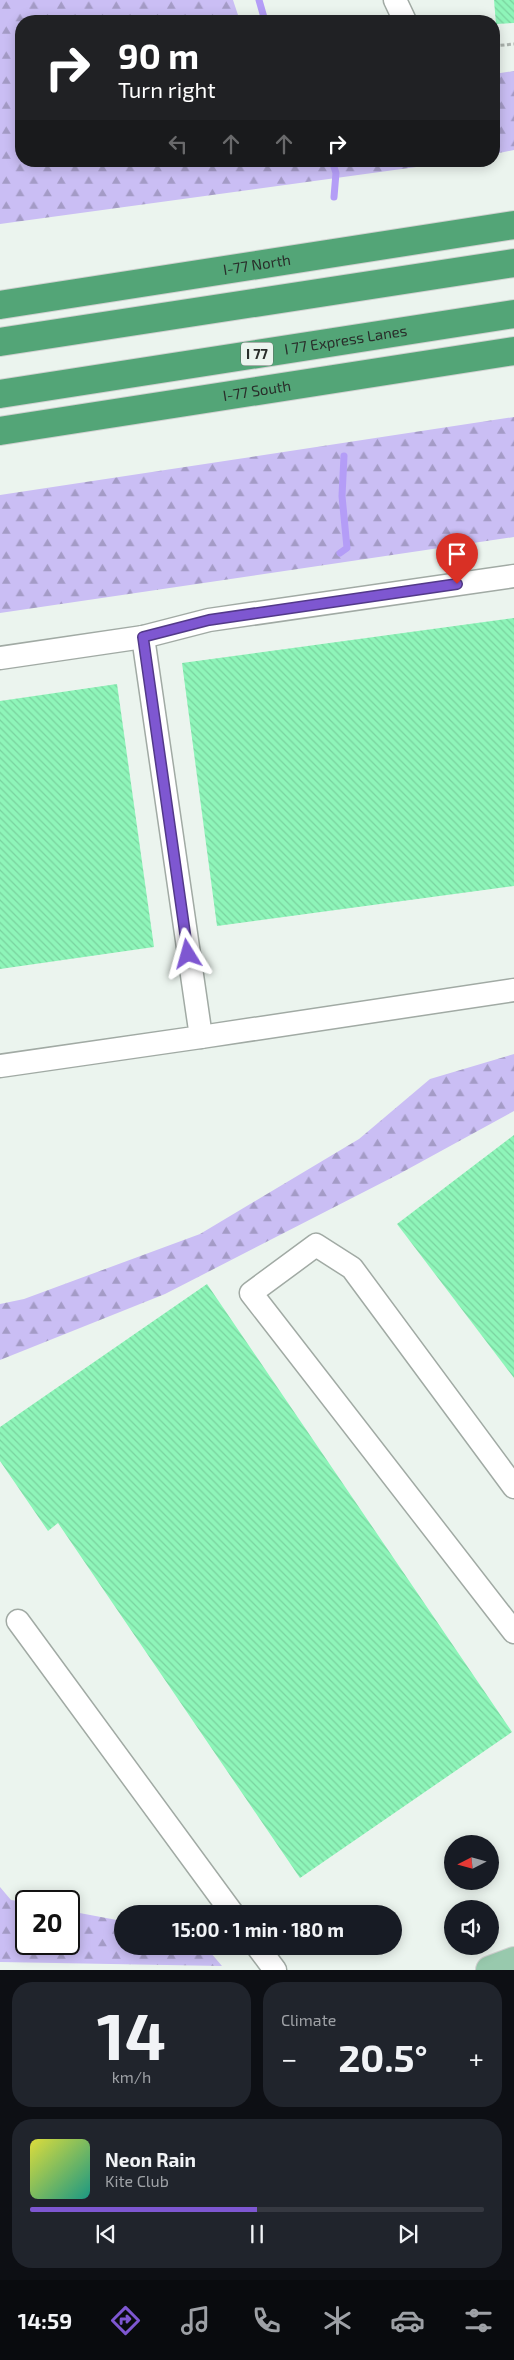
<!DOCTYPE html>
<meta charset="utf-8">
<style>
body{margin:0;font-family:"Exo 2",sans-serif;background:#20242c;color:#f1f3f6;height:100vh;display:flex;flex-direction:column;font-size:19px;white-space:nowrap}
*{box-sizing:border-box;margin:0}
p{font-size:16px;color:#9ea1a6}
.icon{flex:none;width:28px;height:28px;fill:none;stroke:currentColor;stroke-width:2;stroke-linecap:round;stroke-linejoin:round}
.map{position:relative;height:1970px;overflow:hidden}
.panel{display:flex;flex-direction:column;gap:12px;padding:12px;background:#0d0f14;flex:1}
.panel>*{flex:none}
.top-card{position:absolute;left:15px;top:15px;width:485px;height:152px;border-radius:20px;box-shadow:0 2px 12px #0003;background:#202124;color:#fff;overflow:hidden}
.needle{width:32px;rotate:264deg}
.controls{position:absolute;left:444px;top:1835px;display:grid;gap:10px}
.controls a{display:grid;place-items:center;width:55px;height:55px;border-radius:50%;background:#171b24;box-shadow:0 2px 12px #0003;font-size:25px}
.speed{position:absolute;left:15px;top:1890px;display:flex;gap:10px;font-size:25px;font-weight:700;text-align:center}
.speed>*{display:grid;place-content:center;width:65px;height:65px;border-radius:50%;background:#171b24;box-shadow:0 2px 12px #0003;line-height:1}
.speed .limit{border:2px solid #111;border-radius:8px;background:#fff;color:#111}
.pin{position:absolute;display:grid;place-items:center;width:42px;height:42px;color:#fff;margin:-51px -21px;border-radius:50% 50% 50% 0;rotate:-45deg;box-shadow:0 0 5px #0007}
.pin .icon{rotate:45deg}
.me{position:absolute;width:55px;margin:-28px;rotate:352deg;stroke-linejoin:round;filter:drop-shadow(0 0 4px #0008)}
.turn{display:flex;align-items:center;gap:18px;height:105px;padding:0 20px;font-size:22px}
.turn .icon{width:65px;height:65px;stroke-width:2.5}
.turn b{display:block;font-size:35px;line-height:42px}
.lanes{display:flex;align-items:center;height:48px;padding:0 20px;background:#0003;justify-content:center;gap:25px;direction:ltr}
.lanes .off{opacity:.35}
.big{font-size:38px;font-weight:700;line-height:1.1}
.panel .card{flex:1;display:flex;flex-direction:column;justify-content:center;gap:8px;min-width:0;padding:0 18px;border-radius:20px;background:#20242c}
.panel .dial{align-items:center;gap:0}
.dial b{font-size:65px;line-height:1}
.song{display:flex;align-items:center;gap:15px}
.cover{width:60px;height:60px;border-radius:8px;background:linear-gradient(135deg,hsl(60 70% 55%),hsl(170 70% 35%))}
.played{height:5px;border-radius:2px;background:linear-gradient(90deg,#7e57d1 50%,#363941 50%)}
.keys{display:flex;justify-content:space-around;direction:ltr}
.heat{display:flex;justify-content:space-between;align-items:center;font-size:28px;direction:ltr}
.panel .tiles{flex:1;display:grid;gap:12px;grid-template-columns:1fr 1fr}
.card:last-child{grid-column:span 2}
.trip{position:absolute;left:114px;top:1905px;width:288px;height:50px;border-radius:25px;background:#171b24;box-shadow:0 2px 12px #0003;font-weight:700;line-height:50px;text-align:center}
.tab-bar{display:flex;height:80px;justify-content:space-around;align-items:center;background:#090b0e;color:#9ea1a6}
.tab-bar .icon{width:35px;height:35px}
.tab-bar .current{color:#7e57d1}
.tab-bar b{font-size:22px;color:#f1f3f6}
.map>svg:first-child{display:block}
.forest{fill:url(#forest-firs)}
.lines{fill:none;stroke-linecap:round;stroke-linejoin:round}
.stream{stroke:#b49df7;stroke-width:7}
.building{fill:url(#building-back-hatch)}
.minor-casing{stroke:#a1aaa4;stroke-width:25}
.major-casing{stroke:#d0d1d0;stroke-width:30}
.highway-casing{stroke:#d0d1d0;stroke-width:30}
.path{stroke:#abb2ad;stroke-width:3;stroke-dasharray:4 2.5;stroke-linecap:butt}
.minor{stroke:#fff;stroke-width:22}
.major{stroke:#98c9ad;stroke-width:28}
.highway{stroke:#53a577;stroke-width:28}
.route-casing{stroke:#523988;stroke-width:12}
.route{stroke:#7e57d1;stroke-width:9}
.labels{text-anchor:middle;stroke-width:5;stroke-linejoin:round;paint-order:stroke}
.shield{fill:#ebf4ee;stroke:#636965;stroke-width:1}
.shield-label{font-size:14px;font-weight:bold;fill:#292d2a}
.street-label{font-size:15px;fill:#292d2a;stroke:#ebf4ee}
</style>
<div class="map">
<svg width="514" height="1970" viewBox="0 0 514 1970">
<defs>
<pattern id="forest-firs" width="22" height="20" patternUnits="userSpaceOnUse" patternTransform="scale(1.25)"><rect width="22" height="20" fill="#cabef4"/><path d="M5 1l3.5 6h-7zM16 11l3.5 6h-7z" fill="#a49bc6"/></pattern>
<pattern id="building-back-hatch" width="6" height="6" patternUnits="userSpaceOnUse" patternTransform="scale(1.25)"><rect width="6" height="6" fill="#8ef5b9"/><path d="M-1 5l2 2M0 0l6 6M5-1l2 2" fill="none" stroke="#7ad29f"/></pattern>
</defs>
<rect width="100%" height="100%" fill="#ebf4ee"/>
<g class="forest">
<path d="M0 0H233L240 21H21V161H460L0 224Z"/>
<path d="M514 71V150L494 154V74Z"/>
<path d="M514 417V537L0 613V495Z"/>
<path d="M514 1054V1111L399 1174 165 1294 0 1360V1304L24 1299 200 1234 359 1139 430 1079Z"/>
<path d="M0 1887 11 1900 26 1902V1944H69V1911L122 1921V1946H205L222 1966 0 1962Z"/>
</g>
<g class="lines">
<g class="stream">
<path d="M259 0 265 21"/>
<path d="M332 161 336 173 334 197"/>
<path d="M340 553 347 548 342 496 344 456"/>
</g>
</g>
<g class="building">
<path d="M494 0H514V23L496 24Z"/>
<path d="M514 618V886L217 926 182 663Z"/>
<path d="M117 684 154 947 0 969V701Z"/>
<path d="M514 1135V1378L397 1224Z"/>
<path d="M207 1284 512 1732 300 1878 58 1523 48 1531 0 1461V1427Z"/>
</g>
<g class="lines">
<defs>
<g id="minor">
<path d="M395 0 405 21"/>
<path d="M0 658 143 637 209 620 514 576"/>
<path d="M201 1037 514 990"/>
<path d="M0 1066 201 1037 143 637"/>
<path d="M514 1487 352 1268 316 1245 251 1293 514 1632"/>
<path d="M18 1621 233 1914"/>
<path d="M257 1946 275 1970"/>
</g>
<path id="major" d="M490 1970 514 1961"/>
<g id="highway">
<path id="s1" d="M0 305 514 225"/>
<path d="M0 342 514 263"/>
<path id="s2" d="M0 394 514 314"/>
<path id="s3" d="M0 431 514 351"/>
</g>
</defs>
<use href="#minor" class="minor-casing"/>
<use href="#major" class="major-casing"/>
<use href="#highway" class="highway-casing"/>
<path class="path" d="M494 46 514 44"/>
<use href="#minor" class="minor"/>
<use href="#major" class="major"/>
<use href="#highway" class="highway"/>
</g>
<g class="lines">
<defs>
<path id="route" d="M188 954 143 637 209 620 457 584"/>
</defs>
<use href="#route" class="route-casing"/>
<use href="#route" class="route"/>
</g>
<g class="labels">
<rect class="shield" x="241" y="342.5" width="32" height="23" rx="4"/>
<g class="shield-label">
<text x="257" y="359">I 77</text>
</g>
<g class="street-label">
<text dy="5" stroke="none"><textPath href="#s1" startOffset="260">I-77 North</textPath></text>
<text dy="5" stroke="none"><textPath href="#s2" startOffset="350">I 77 Express Lanes</textPath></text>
<text dy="5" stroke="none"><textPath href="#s3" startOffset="260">I-77 South</textPath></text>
</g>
</g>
</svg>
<div class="controls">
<a><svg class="needle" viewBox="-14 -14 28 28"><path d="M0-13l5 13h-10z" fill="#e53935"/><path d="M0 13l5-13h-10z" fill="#9ea1a6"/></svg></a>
<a><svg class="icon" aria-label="sound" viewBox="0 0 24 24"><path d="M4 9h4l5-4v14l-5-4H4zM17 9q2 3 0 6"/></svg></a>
</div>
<div class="speed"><div class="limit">20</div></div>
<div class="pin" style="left:457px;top:584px;background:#d93025"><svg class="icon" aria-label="arrive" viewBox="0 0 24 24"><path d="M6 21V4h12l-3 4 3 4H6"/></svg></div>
<svg class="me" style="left:188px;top:954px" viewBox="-20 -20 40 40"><path d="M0-17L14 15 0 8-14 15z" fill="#7e57d1" stroke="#fff" stroke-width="4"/></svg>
<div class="trip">15:00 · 1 min · 180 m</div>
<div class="top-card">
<div class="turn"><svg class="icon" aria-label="right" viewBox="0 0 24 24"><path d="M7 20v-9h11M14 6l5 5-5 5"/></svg><div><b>90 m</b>Turn right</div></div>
<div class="lanes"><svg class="icon off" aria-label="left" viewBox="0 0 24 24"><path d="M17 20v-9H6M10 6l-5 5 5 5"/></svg><svg class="icon off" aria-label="ahead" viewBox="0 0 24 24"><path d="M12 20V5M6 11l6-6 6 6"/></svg><svg class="icon off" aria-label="ahead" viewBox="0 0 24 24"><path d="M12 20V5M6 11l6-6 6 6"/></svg><svg class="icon" aria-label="right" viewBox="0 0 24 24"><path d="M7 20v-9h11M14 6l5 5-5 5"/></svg></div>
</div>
</div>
<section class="panel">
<div class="tiles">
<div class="card dial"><b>14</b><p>km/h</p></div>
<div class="card"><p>Climate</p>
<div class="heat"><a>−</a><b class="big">20.5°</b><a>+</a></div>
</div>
<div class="card">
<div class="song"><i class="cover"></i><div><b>Neon Rain</b><p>Kite Club</p></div></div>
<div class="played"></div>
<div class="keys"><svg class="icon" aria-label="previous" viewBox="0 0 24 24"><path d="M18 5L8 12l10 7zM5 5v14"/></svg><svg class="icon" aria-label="pause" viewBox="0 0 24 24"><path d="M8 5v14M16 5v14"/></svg><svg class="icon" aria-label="next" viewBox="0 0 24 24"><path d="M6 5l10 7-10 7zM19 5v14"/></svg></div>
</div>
</div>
</section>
<nav class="tab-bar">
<b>14:59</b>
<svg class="icon current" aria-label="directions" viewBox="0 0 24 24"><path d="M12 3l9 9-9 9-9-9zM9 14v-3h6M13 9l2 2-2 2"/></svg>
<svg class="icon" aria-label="music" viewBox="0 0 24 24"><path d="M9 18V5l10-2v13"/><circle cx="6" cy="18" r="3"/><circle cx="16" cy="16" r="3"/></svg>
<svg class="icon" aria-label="phone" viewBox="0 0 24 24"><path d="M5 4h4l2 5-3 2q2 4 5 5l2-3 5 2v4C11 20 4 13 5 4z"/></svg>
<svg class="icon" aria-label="climate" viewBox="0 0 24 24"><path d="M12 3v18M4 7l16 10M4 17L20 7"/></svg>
<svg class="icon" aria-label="car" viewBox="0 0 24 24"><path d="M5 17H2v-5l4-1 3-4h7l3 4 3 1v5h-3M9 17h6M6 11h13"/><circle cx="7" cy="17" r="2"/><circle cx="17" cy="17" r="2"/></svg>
<svg class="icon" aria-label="filters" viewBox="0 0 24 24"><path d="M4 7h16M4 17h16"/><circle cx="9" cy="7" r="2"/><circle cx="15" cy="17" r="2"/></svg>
</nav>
